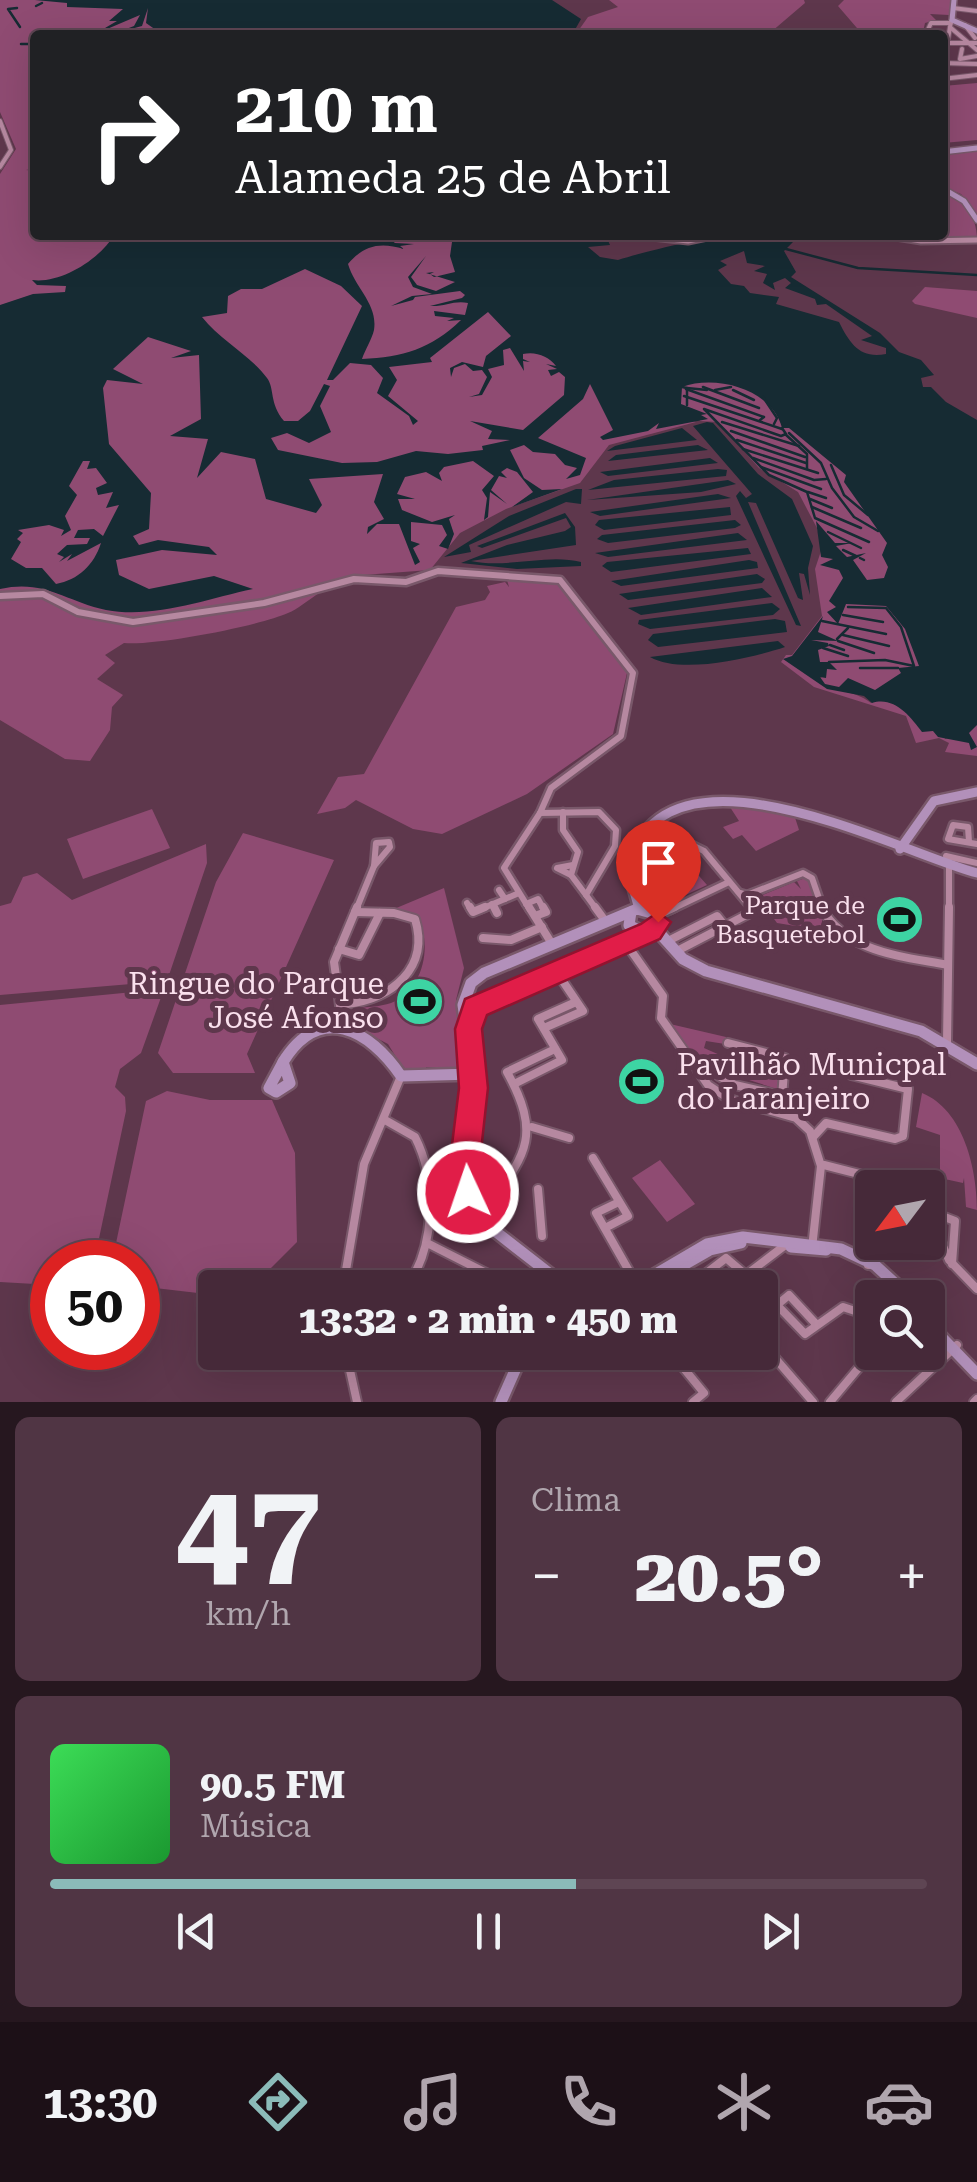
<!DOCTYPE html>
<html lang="pt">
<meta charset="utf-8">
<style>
body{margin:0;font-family:"Roboto Serif",serif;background:#503544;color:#f1f3f6;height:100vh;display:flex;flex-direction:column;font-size:38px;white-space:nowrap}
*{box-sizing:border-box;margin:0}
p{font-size:32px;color:#b0a6ae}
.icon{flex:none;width:55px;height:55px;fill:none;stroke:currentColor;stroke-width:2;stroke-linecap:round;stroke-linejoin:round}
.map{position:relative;height:1402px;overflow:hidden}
.sheet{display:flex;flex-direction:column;gap:15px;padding:15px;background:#26171f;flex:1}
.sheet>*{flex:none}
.hud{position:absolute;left:30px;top:30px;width:918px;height:210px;border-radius:10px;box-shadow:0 10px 40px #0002,0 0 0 2px #5e4553;background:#202124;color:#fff;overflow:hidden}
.needle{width:65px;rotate:238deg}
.tools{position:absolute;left:855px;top:1170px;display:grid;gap:20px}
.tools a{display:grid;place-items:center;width:90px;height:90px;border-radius:10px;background:#462939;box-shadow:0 10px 40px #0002,0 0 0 2px #5e4553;font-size:50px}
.speed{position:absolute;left:30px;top:1240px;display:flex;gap:20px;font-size:50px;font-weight:700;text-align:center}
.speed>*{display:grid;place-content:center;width:130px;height:130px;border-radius:50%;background:#462939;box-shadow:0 10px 40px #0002,0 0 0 2px #5e4553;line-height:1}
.speed .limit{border:15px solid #d22;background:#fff;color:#111}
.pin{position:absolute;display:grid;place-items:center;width:85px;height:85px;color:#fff;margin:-102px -42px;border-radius:50% 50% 50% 0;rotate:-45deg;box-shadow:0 0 10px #0007}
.pin .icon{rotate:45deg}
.me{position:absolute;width:110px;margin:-55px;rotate:357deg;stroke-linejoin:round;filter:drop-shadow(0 0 8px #0008)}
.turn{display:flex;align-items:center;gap:35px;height:210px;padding:0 40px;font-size:45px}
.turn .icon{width:130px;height:130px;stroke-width:2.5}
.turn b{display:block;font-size:70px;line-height:85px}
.big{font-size:75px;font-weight:800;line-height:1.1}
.sheet .card{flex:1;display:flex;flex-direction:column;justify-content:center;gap:15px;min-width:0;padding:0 35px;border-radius:15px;background:#503544}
.sheet .dial{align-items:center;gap:0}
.dial b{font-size:130px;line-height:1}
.song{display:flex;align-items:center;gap:30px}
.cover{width:120px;height:120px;border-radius:15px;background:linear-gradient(135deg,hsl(130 70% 55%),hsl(130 70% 35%))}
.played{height:10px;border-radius:5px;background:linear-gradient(90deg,#8bbbb9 60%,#5e4553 60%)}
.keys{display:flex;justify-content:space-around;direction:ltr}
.heat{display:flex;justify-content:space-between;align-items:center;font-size:55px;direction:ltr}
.sheet .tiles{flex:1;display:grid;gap:15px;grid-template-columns:1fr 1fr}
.card:last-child{grid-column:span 2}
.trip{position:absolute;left:198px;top:1270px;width:580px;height:100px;border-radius:10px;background:#462939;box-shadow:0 10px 40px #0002,0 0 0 2px #5e4553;font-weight:800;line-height:100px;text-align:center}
.tab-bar{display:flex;height:160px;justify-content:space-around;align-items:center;background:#1c1017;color:#b0a6ae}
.tab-bar .icon{width:70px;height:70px}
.tab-bar .selected{color:#8bbbb9}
.tab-bar b{font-size:45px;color:#f1f3f6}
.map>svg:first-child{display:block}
.green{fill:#8f4b72}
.water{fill:#162b33;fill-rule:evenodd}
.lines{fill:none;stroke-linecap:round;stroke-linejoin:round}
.stream{stroke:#162b33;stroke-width:2.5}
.street-far3-casing{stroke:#79586a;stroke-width:6}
.street-far2-casing{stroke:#79586a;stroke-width:9}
.street-far1-casing{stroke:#79586a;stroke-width:11}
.street-casing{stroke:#79586a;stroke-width:12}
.secondary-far2-casing{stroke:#79586a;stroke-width:8}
.secondary-far1-casing{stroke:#79586a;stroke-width:14}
.secondary-casing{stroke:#79586a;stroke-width:16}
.street-far3{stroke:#b688a0;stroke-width:4}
.street-far2{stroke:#b688a0;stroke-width:5}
.street-far1{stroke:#b688a0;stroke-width:6}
.street{stroke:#b688a0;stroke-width:8}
.secondary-far2{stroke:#b290ba;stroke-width:5}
.secondary-far1{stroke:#b290ba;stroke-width:9}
.secondary{stroke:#b290ba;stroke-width:11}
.route{fill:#e11d48;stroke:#92132f;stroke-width:2.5}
.labels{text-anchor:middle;stroke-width:10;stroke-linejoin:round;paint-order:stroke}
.poi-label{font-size:25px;fill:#fae0ed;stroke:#5e374c;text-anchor:end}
.near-poi-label{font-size:30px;fill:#fae0ed;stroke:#5e374c;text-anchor:end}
</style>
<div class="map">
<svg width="977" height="1402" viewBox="0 0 977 1402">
<rect width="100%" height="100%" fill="#5e374c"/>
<g class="green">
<path d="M0 0H164L200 35 156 31 149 35H35V142L31 146 35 168 26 170 35 171V235H500L597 392 696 422 609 445 580 483 506 509 460 533 430 570 363 575 362 583C328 576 310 604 288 613 259 626 155 646 124 643L105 655 115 663 97 679 123 695 112 707 110 730 90 761 65 759 0 720V174L16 149 0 112Z"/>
<path d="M609 0H804L805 3 771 32 782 35 576 34 588 17 618 7Z"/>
<path d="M844 0H951L952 1 949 15 930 14 936 20 925 23 923 32 888 29 880 35H863L838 6Z"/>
<path d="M977 83V140L943 143V86Z"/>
<path d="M977 149V215L961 194 943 187 942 154Z"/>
<path d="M943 190C963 200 977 215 977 239L894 235H942Z"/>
<path d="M925 287 977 291V318L915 304 912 301Z"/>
<path d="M607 324 662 343 658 338C755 358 832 391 893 472 905 488 923 512 924 534 925 549 917 574 915 593L929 616 955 637 961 687 952 697 935 700 829 687 818 680 826 674 825 669 808 673C826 693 853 688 871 703 895 685 924 718 963 697L969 705 958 715 954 734 944 735 945 739 954 737 960 716 973 706 966 694 969 666 977 671V756L945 752 949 743 939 738 916 743 906 716 814 687 781 662 786 655H792L822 616 815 569 822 548 817 528 798 492 759 468 718 422 700 421 693 409C656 399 612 433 597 374L616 344Z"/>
<path d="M507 580H540L561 585 627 673 613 734 527 794 442 834 413 829 356 800 345 808 317 814 338 777 364 774 456 607 485 600 490 592 487 586 505 582 509 587Z"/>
<path d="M762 800 791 805 799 830 756 851 742 835 733 839 723 827 739 821 728 804Z"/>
<path d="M152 809 170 848 83 879 67 839Z"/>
<path d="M243 833 334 860 247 1054 255 1073H173L158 1053 216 882Z"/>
<path d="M206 844 207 863 167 981 0 995V906L11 903 23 877 37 873 72 900Z"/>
<path d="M699 859 701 863 692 868 707 885 655 909 642 899 652 894 648 889 651 883Z"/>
<path d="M808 877 823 917 820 930 777 923 758 897 794 882 801 889 797 881Z"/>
<path d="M444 888 464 968 456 1000 467 1054 458 1069 426 1067V1071L404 1070 388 1044 353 1026 347 1015 352 1009C364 1007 380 1007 391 1003 424 990 433 944 417 916L394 909Z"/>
<path d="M164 989 141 1053 120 1069 115 1087 125 1097 126 1111 94 1262H52V1285L0 1282V1005Z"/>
<path d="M670 1024 726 1037 725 1044 706 1041 704 1048 747 1067V1072L761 1075 764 1060 784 1068 780 1090 724 1072 711 1080Z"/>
<path d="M167 1091 210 1100H272L295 1153 297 1242 252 1287 215 1288V1295L138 1286V1262H112L146 1101Z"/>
<path d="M922 1093C964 1110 977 1170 977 1210L966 1207 964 1178 963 1183 940 1178 938 1200 928 1197V1188L922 1187V1168L940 1172V1135L916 1127Z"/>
<path d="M660 1160 695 1204 667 1222 632 1178Z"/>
</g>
<g class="water">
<path d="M35 0H552L581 19 572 35H163L146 23 148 8 142 26 116 33 134 26 140 15 93 35 117 21H109L123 9 67 7V3Z"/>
<path d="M114 235H384L395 243 414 244 400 246 404 249C380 242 364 245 348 264 355 288 378 304 374 330 372 339 365 350 362 359 403 357 431 349 461 320L447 321 454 318 435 316 434 311 465 315 468 303C454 300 444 307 430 306L462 298 465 295 460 291 415 297 413 300 391 306 412 296 432 294 413 287 408 277 426 256 411 277 417 285 436 291 455 282 426 273 434 272 430 274 434 277 455 272 450 256 453 235 606 236 610 245 588 247 600 257 618 260C657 248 757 222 793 242L784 251 796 272 791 277 880 333 899 352 921 360 934 375 921 378 923 387H931L946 402 977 420V725L969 733 977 747 971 750 969 743 938 737 933 731 922 732C910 716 894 696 872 703L864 696 827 689 783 659 792 656 823 616 818 632 838 641 811 640 828 643 829 646 818 650 820 662H829L837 670 827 669 826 678 820 677 825 684 839 687 848 678 875 690 901 673 898 668 919 666 905 629 886 606 846 604 838 624 827 612 836 607 829 601 843 578 839 570 820 565 833 559 821 557 816 521 835 543H852L836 546 847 557 866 553 853 560 867 580 884 578 888 567 882 555 887 543 844 482 846 475 789 428H782C773 390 717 374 682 387L681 404 707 414 701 415 708 419 656 429 659 423 648 431 603 440 600 437 613 430 590 384 583 399 538 438 586 458 580 475 566 479 577 468 565 465 555 454 533 452 524 445 510 450 524 478 542 490 562 489 512 507 533 492 517 472 507 468 501 472 507 478 499 476 491 490 507 504 490 492 488 517 484 520 487 498 482 490 494 476 473 461 444 467 439 473 442 481 426 472 405 477 397 494 415 499H398L402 510 432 522 455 515 449 519 454 534 448 549 439 546 447 535 442 525 411 522V541L420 544 413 548 420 562 415 565 399 524H377L367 534 368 527 384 519 374 502 383 474 309 479 322 505 316 513 266 499 255 459 221 452 197 478 208 439 170 436 201 419 199 355 171 358 191 351 148 337 113 369 143 384 107 380 103 388 109 444 151 493 149 529 133 536 139 545 158 540 209 547 217 555 162 550 116 560 119 575 149 589 214 576 253 589C206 599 154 619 106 610 65 601 44 579 0 589V305L33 294 65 292 66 286 37 285 32 280C61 284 100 259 114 235ZM744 251 747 263 765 266 754 271 767 274 763 283 775 290 773 283 785 278 791 283 785 288 815 299 817 305 826 304 872 336 861 340 886 348V354C860 359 850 344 839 322L776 304 779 297 750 293 744 286 731 284 718 270 727 265 720 261ZM305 269 341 286 362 306 327 380H333L350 363 371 365 383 378 377 393 409 416 413 425 418 421 388 396 397 380 389 367 432 362 430 358 488 312 511 336 486 356 483 367 462 362 450 368 451 377 454 368 465 364 473 371 482 370 487 377 479 394 469 397 482 395 492 377 488 369 504 365 503 350 510 348 524 371 523 361 530 362 523 359V354C535 351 549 356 556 366L546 364 557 369 548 370 551 376 559 372 565 377 564 395 523 430 470 421 492 431 488 439 510 440 482 446 483 450 448 454 416 451 377 462 342 463 278 450 271 438 287 433 309 443 331 432 320 406 330 386 324 384 310 411 298 421H284C269 403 275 389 267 378 249 354 221 341 202 317L227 313 228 296 241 289H262ZM83 461H90L87 469 96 468 107 483 96 488 98 495 113 492 106 508 119 505 103 536 94 529 78 530 74 538H90L87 544 67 545 57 554 64 557 59 562 72 554 67 561 101 543C94 565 78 580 56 584L42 568H26L11 559 21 542 17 539 23 533 18 530 49 525 64 530 61 536 71 530 65 516 77 495 69 486Z"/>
<path d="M707 422 713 423 758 474 792 499 813 546 808 568 810 595 804 574 799 573 803 600 798 598 756 503 748 502 801 626 796 625 736 496 740 491 746 498 752 494 693 426Z"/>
<path d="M682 428 697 440 607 451 615 446Z"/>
<path d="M698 445 708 450 608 461 616 455Z"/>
<path d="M710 458 718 463 608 476 600 472Z"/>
<path d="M718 469 727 470 726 476 588 490 614 480Z"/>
<path d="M728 480 736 484 701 492 587 500Z"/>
<path d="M576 489H582L581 504 566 502 469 545 471 552 444 557 509 516Z"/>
<path d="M718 494 731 498 600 516 590 512Z"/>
<path d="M730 507 731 515 604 530 595 525 599 520Z"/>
<path d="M565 513 575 527 576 545 471 561C507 569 547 553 581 562V566L517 569 461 563 507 545 565 531 571 527 566 518 482 548 477 546Z"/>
<path d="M735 520 741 525 735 528 608 543 597 539 602 535Z"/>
<path d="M738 533 747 540 608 557 595 553Z"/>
<path d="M748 548 751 554 611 572 602 566 607 562Z"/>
<path d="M749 560 757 562 758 568 621 586 611 581Z"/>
<path d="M757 574 765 579 762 583 628 600 619 594Z"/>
<path d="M762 588 772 597 641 615 628 608Z"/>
<path d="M772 603 780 609 773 615 650 629 638 624 639 620Z"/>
<path d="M775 619 785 621 787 632 658 647 648 640 653 634Z"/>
<path d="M778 641 785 647C752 658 681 675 650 657Z"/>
</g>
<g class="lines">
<g class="stream">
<path d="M36 6 42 3"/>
<path d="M17 8 8 9 20 27"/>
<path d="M21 44H35"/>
<path d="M786 249 858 268 977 275"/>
<path d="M682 387 687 388V405"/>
<path d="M703 387 759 408"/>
<path d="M687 388 707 390"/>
<path d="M686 389 764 417 760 420"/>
<path d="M715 390 731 387"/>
<path d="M733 390 754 400"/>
<path d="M684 396 782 429"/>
<path d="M763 397 777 418 774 424"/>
<path d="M722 422 799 446"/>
<path d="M782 428 786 434 781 436 704 409 769 475 807 492 815 518 869 542"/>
<path d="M731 431 805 457"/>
<path d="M789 433 821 463 832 488 854 517 878 531"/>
<path d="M785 434 807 454V469"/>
<path d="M737 440 806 463"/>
<path d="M743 449 818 473"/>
<path d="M753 458 814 480 826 479"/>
<path d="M831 465 844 495 868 515"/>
<path d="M761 467 821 489"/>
<path d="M808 492 826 498"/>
<path d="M810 499 832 508"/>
<path d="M812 507 861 528"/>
<path d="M828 532 861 548"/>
<path d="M843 550 856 556"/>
<path d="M860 558 864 560"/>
<path d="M843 615 883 622"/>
<path d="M822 621 886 634"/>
<path d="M843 635 889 646"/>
<path d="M837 639 848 628"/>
<path d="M838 641 874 653"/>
<path d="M830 645 844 650"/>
<path d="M823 648 848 656"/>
<path d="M829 662 885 660 914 666 901 627 886 608 848 607"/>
<path d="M860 668H898"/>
</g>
<defs>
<g id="street-far3">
<path d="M953 8 977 11"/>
<path d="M965 25 975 38"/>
<path d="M951 28 977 50"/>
<path d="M898 35 926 34 931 23H951"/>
<path d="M942 43H977"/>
<path d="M962 49 960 59 977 56"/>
<path d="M943 63 977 64"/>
<path d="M944 63 951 21"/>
<path d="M942 79 977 75"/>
<path d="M0 121 11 150 0 167"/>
</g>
<g id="street-far2">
<path d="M634 235 688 241 717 235"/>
<path d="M792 235H852"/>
<path d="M883 235 921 241 977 240"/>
</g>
<g id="street-far1">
<path d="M0 596 43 594 78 612 133 622 264 603 354 579 406 582 438 571 560 580 633 673 621 736 551 788 540 813"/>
<path d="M563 812V830L578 852 571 875 586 895"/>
<path d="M653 826 704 851 753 910"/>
<path d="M389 842 390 847 374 866 376 843Z"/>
<path d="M969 842 968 827 953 825 948 839 977 844"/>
<path d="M946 856 977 863"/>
<path d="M571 875 557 868 573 865"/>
<path d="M499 890 505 899"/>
<path d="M740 893 747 895 803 873 812 878 823 910"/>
<path d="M467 903 471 910"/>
<path d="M492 904 495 910"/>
<path d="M526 904 538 899 544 910"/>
<path d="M356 910 374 866"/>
<path d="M479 910 519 893"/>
<path d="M530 910 504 868 540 813 599 812 616 830 615 846 586 895 597 910"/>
<path d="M670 910 729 882"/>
<path d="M949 910V868"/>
</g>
<g id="street">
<path d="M470 907 473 912 485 907"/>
<path d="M494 907 497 913"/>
<path d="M529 907 552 944"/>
<path d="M595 907 606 922"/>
<path d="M821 907C846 953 902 956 948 965"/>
<path d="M535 916 546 912 543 907"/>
<path d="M656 916 675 907"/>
<path d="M725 926 754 911 751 907"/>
<path d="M483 938 511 940 542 927"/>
<path d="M668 941 717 916 725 926 677 951"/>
<path d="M625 942 663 996 661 1018 708 1085 729 1099 796 1118 810 1131 821 1166 812 1248"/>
<path d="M339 949 359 955 380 913"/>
<path d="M346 1004C392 999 430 968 415 919L394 913 355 912"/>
<path d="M343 1027 334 962 357 907"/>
<path d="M544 1028 583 1011 556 971"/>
<path d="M947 1042 949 907"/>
<path d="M728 1043 785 1058 781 1111"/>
<path d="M719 1076 735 1085 783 1096"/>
<path d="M514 1084 562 1060 538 1019 576 1002"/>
<path d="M385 1120 415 1137C438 1182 435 1248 406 1288"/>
<path d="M532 1127 569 1138"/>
<path d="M814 1136 826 1123 895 1139 903 1136 908 1089 851 1075"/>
<path d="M593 1158 628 1216 605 1228"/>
<path d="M824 1165 867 1176 884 1188"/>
<path d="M538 1189 542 1236"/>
<path d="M619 1202 596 1213 637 1285"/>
<path d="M928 1211 949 1260 977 1289"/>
<path d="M929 1211 955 1221 952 1264"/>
<path d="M481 1216C522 1158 545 1141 507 1072L555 1049"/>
<path d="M429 1244 496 1278 499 1288"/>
<path d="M868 1265 874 1242"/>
<path d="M662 1278 673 1288"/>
<path d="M498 1282 521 1274 539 1288"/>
<path d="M343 1288 364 1164 401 1076"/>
<path d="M510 1288 531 1283"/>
<path d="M687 1288 726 1258 746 1275 784 1246"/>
<path d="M816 1324 789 1295 777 1305 805 1334 843 1307 858 1312 872 1328"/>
<path d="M763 1344 813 1402"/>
<path d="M346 1352 357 1402"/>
<path d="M672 1354 704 1393 693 1402"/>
<path d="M830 1402 872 1352"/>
<path d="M896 1402 957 1345"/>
<path d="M974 1402 977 1399"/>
</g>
<g id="secondary-far2">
<path d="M954 0 952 20 977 31"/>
<path d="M942 152 977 148"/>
<path d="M942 188 964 201 977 220"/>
</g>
<g id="secondary-far1">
<path d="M900 849 934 801 977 792"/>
<path d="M639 909 628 870C660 725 898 852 977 873"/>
</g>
<g id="secondary">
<path d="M631 912 629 925 644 933"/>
<path d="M655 928 683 959 706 971 921 1031 977 1064"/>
<path d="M469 1026 470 1015 480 1003 655 928"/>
<path d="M283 1062 290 1083 276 1092 269 1088Z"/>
<path d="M283 1062C320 1002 370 1030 401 1076L473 1074"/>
<path d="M791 1247 826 1250"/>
<path d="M647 1286 710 1250 741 1243"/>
<path d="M560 1288 554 1277 491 1228 475 1206 466 1179 473 1074 463 1005 471 983 484 973 637 909 655 914V928"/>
<path d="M632 1288 707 1244 743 1237 841 1249 875 1265 911 1298"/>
<path d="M928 1323 977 1374"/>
<path d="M501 1402 523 1352"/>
</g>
</defs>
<use href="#street-far3" class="street-far3-casing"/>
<use href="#street-far2" class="street-far2-casing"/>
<use href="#street-far1" class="street-far1-casing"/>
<use href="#street" class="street-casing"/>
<use href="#secondary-far2" class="secondary-far2-casing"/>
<use href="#secondary-far1" class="secondary-far1-casing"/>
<use href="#secondary" class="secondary-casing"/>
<use href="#street-far3" class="street-far3"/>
<use href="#street-far2" class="street-far2"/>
<use href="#street-far1" class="street-far1"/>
<use href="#street" class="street"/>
<use href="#secondary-far2" class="secondary-far2"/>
<use href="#secondary-far1" class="secondary-far1"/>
<use href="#secondary" class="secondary"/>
</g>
<path class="route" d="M658 912 671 922 660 939 487 1015 482 1029 488 1088 479 1169 484 1192 479 1202 468 1206 458 1202 449 1169 459 1088 455 1029 465 999 641 924Z"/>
<defs>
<symbol id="stadium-disc" viewBox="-11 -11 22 22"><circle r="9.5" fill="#3dd4a3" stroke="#5e374c"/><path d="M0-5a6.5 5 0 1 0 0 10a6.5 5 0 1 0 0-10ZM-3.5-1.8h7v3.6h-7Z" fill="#111"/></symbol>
</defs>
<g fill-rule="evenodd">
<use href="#stadium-disc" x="872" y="892" width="55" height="55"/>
<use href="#stadium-disc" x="392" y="974" width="55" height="55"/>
<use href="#stadium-disc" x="614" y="1054" width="55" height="55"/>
</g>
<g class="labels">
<g class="poi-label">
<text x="865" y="914">Parque de<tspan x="865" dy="29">Basquetebol</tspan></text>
</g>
<g class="near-poi-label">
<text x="384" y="994">Ringue do Parque<tspan x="384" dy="34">José Afonso</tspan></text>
<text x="677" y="1075" text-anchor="start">Pavilhão Municpal<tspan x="677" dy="34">do Laranjeiro</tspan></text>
</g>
</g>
</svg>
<div class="tools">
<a><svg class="needle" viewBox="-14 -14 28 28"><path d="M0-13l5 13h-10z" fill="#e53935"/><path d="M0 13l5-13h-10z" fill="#b0a6ae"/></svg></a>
<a><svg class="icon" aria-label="search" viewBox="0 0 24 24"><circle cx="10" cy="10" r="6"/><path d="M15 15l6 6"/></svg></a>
</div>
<div class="speed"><div class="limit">50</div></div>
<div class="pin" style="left:658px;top:922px;background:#d93025"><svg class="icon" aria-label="arrive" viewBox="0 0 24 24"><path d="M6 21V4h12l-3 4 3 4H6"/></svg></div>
<svg class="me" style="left:468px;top:1192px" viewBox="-20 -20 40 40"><circle r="17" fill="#e11d48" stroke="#fff" stroke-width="3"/><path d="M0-11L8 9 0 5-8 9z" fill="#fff"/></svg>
<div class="trip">13:32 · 2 min · 450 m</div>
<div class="hud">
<div class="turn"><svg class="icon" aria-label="right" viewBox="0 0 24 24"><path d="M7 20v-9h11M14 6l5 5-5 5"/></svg><div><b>210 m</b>Alameda 25 de Abril</div></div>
</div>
</div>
<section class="sheet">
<div class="tiles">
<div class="card dial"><b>47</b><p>km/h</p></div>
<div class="card"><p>Clima</p>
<div class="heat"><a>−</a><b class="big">20.5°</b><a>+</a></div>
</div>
<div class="card">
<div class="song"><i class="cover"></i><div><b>90.5 FM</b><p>Música</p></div></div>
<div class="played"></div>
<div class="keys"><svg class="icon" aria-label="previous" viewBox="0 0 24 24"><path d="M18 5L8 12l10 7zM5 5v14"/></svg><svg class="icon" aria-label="pause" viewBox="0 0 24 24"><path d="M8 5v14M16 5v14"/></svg><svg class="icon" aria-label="next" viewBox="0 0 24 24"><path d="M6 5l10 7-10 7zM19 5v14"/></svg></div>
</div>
</div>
</section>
<nav class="tab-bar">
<b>13:30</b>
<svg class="icon selected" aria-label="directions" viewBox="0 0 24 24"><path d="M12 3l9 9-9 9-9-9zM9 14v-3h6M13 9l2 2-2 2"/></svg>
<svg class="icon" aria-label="music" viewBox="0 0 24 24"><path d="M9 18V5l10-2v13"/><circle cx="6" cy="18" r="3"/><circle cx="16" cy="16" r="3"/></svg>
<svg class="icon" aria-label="phone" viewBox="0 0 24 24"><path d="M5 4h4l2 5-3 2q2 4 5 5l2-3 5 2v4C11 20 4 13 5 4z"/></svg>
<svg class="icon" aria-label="climate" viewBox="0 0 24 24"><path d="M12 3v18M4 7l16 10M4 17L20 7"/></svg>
<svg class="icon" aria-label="car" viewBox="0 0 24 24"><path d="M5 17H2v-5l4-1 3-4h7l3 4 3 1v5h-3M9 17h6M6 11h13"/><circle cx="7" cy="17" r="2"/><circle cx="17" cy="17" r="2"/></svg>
</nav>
